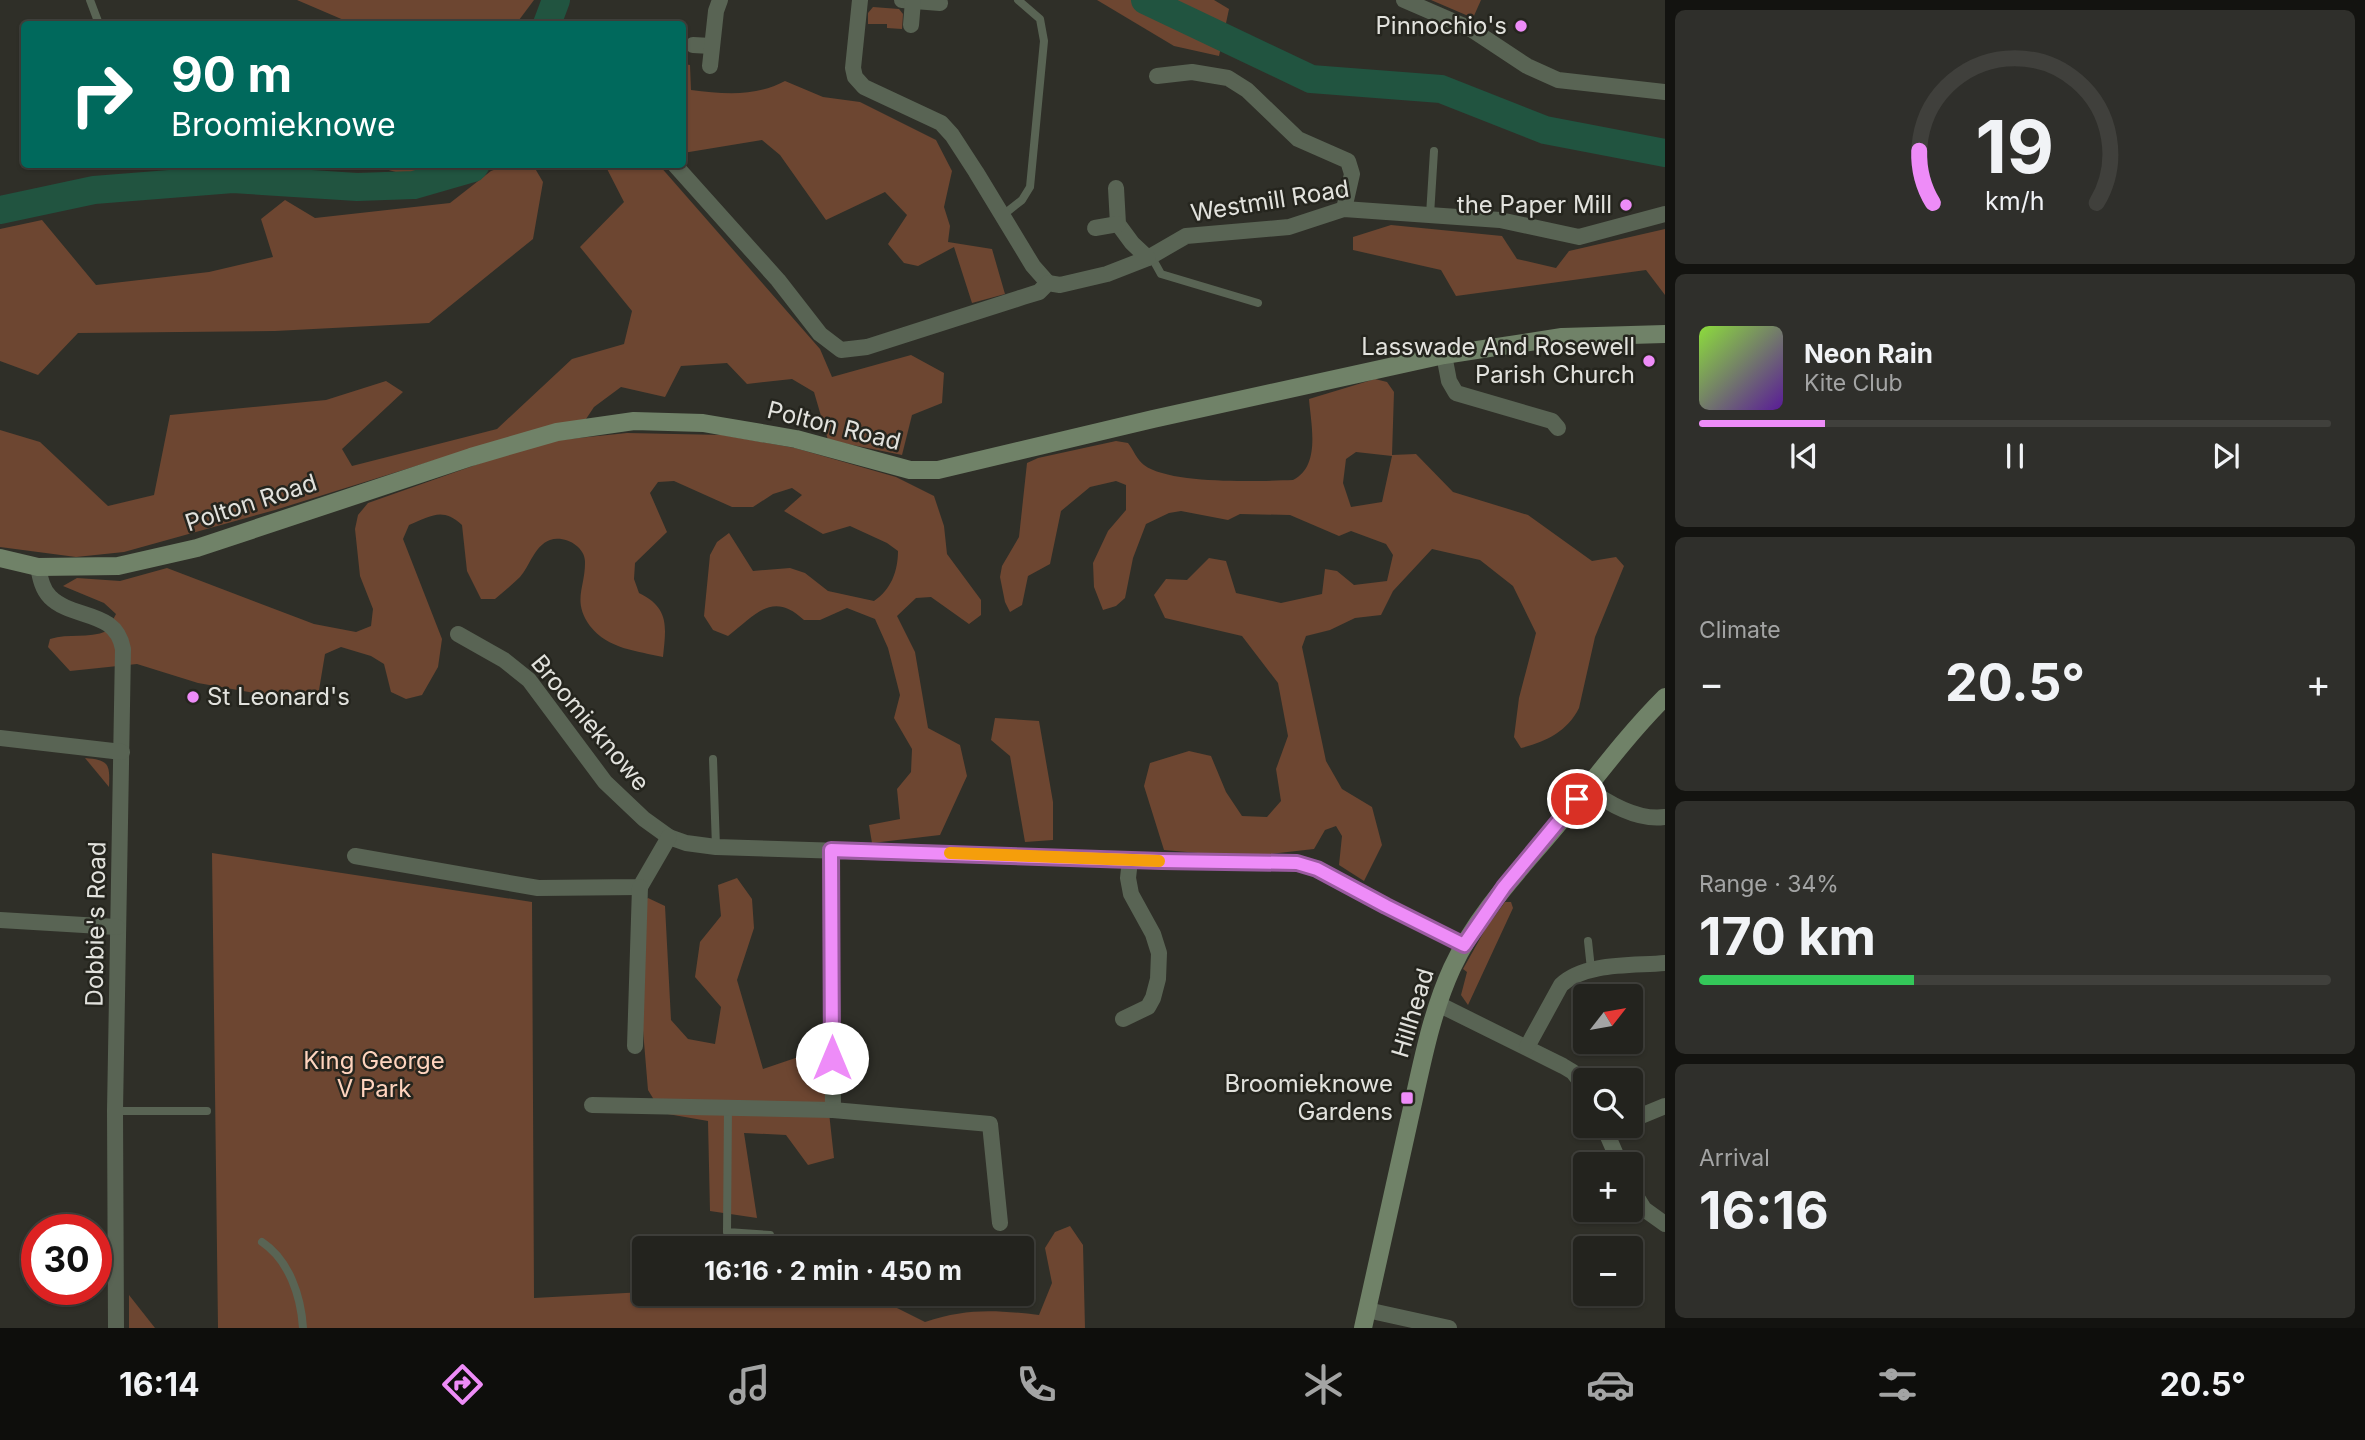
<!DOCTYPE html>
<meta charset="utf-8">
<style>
body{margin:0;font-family:Inter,sans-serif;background:#2f2f2b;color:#f1f3f6;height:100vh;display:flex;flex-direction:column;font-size:26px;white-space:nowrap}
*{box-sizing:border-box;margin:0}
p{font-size:23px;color:#a3a4a4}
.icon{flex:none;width:38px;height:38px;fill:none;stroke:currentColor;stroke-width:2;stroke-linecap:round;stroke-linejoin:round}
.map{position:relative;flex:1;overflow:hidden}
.panel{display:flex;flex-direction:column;gap:10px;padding:10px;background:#131310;width:700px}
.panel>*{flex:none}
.banner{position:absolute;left:21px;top:21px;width:665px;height:147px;border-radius:7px;box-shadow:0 2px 5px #0004,0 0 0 2px #40403c;background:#00695c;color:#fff;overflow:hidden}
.needle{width:46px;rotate:59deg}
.buttons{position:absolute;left:1573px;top:984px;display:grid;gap:14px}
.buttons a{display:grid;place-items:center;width:70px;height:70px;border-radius:7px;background:#23231e;box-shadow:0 2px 5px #0004,0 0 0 2px #40403c;font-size:35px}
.speed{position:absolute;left:21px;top:1214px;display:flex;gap:14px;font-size:35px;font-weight:700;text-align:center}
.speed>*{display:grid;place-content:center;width:91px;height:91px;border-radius:50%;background:#23231e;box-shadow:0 2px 5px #0004,0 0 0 2px #40403c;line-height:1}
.speed .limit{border:10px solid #d22;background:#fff;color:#111}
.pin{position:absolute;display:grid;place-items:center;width:60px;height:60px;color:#fff;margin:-30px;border:4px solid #fff;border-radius:50%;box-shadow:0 2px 7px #0007}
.me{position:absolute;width:77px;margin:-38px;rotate:0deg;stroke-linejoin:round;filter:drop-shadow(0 0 5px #0008)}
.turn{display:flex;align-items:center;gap:24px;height:147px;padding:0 35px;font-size:32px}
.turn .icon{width:91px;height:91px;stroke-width:2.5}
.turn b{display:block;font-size:49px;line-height:60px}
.big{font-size:52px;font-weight:700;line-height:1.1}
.panel .widget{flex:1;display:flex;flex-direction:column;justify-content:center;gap:10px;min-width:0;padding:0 24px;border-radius:10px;background:#2f2f2b}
.panel .dial{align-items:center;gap:0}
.dial svg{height:182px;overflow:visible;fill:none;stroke:#40403c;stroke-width:7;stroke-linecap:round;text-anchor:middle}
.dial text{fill:#f1f3f6;stroke:none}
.song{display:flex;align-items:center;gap:21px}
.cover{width:84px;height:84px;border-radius:10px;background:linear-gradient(135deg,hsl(90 70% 55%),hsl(270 70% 35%))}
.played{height:7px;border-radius:4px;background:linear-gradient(90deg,#ee8cf8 20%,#40403c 20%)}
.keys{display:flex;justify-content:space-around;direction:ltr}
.heat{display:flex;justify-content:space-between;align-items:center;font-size:38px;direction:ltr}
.charge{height:10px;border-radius:5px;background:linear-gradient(90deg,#34c759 34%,#40403c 0)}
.trip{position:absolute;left:632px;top:1236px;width:402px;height:70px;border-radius:7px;background:#23231e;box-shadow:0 2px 5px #0004,0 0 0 2px #40403c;font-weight:700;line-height:70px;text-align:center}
.dock{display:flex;height:112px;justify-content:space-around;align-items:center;background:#0e0e0c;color:#a3a4a4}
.dock .icon{width:49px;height:49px}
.dock .current{color:#ee8cf8}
.dock b{font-size:32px;color:#f1f3f6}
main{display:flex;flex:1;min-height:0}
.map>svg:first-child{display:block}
.green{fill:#6d4631;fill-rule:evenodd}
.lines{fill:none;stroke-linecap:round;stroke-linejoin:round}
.river{stroke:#215440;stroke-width:28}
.lane{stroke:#596454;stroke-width:8}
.street{stroke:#596454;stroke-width:16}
.secondary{stroke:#708268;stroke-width:18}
.route-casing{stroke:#9b5ba1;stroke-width:18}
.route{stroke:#ee8cf8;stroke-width:12}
.slow{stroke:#f59e0b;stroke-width:12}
.poi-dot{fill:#ee8cf8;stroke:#25251e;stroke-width:2.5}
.labels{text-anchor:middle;stroke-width:5;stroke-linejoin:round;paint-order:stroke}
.poi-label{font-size:24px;fill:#e2e2dd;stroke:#25251e;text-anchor:end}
.street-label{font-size:24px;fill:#e2e2dd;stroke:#25251e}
.park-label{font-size:24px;fill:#ffd4be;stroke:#25251e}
</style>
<main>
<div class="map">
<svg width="1665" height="1328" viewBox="0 0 1665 1328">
<rect width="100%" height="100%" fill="#2f2f28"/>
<g class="green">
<path d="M297 0H534L516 24H353Z"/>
<path d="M1097 0H1214L1229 9 1219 56 1174 46Z"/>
<path d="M1431 0H1481L1473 18Z"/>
<path d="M873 7 899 9 903 14 902 29 887 28V24H868V13Z"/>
<path d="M683 64 690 65 691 90C724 94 755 97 785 81L823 97 860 102 936 140 952 171 944 207 950 226 948 242 992 249 1005 294 972 303 954 247 918 266 904 263 888 244 907 215 885 192 826 220 780 155 762 140 683 153Z"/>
<path d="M371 165 443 164V165L410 176Z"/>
<path d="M507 165H533L543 182 533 239 429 323 275 331 78 333 38 375 0 361V229L42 220 96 285 209 272 273 257 261 219 285 200 315 218 450 203 491 171Z"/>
<path d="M605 165H659L820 349 832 377 911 355 944 373 942 403 912 415 902 455 828 440 814 392 792 379 747 384 727 363 681 366 665 397 621 387 594 407 586 419 432 461 275 510 124 552 76 557 0 547V430L40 442 108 506 154 495 170 415 326 400 386 381 403 392 342 449 352 466 497 429 572 359 624 344 632 311 580 247 624 202Z"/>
<path d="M1391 225 1502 236 1517 259 1556 268 1569 251 1665 229V295L1646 270 1456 296 1441 270 1353 250V237Z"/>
<path d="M1375 379 1387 382 1394 392 1392 455 1416 454 1453 492 1528 515 1592 561 1616 557 1624 566 1595 637 1579 708C1567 732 1545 742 1521 748L1514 737 1519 698 1536 633 1513 586 1480 560 1432 549 1393 591 1381 615 1355 618 1330 630 1306 636 1302 647 1326 761 1342 789 1372 807 1382 845 1364 881 1339 865 1342 836 1336 826 1325 830 1314 849 1243 857 1164 850 1144 786 1150 763 1189 751 1211 756 1226 792 1242 816 1267 817 1281 801 1276 769 1288 736 1278 683 1242 636 1165 618 1154 595 1166 579 1187 580 1209 558 1226 561 1236 593 1281 603 1322 594 1325 569 1337 571 1354 585 1387 581 1393 555 1386 544 1351 531 1339 536 1290 515 1240 514 1228 520 1181 511 1169 513 1146 524 1133 558 1125 598 1116 606 1103 610 1094 587 1093 563 1108 531 1126 510V485L1116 481 1090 487 1061 511 1050 564 1028 576 1022 605 1010 612 1005 602 1000 577 1002 566 1019 537 1027 463 1038 458 1116 441 1128 443C1133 449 1137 460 1144 465 1171 485 1259 481 1293 480 1321 466 1311 425 1309 399ZM1356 452 1392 456 1382 502 1351 507 1343 483 1346 459Z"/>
<path d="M627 433 723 435 795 448 896 477 934 496 944 526 947 554 981 600V615L969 624 931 597 916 598 897 616 915 652 928 728 960 745 967 776 940 835 872 843 869 825 900 819 897 789 911 772 912 749 894 718 900 695 888 648 875 619 847 608 820 620H804C772 590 756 615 728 636L713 630 704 616 710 555 717 542 729 533 753 571 790 568 805 573 828 591 874 601C891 590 898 571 898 551L887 543 850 526 823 534 784 511 802 495 792 488 773 494 753 507H732L674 481 658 482 650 493 667 532 635 563 634 579 639 593C670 608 666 627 663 657 637 651 608 649 590 626 572 601 585 588 585 563 586 547 565 535 550 540 534 546 530 566 520 577 512 585 503 592 495 599H481L467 571 462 525C442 507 432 516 409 525L403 539 442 639 438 667 422 695 406 699 391 692 384 664 371 656 341 647 325 654 319 690 299 701 198 683 137 664 70 671 48 647 50 639C69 633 88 639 107 631L116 614 104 603 63 586 77 578 120 581 167 568 314 624 356 632 371 626 373 609 360 576 355 529 358 515 368 503 540 442Z"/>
<path d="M995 718 1039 721 1053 802V840L1025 842 1010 756 991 740Z"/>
<path d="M85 758C109 760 110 764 109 787Z"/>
<path d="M212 853 532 902 534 1298 644 1292 723 1303 790 1293H877L893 1306 925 1322C967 1308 995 1310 1039 1315L1052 1283 1045 1248 1055 1232 1070 1226 1083 1245 1085 1328H218Z"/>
<path d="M737 878 752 899 754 928 737 980 763 1069 822 1049 834 1158 808 1165 786 1135 744 1133 757 1218 710 1211 708 1121 662 1113 648 1090 633 910 648 898 665 906 671 1020 688 1039 715 1044 721 1007 695 977 700 942 721 916 718 885Z"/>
<path d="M1505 902H1511L1513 908 1468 1005 1461 995 1467 972 1463 969 1486 928Z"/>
<path d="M129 1295 155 1328H129Z"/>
</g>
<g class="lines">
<g class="river">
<path d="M1145 0 1311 79 1441 89 1545 130 1665 153"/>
<path d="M547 24 556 0"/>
<path d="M0 210 94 190 233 179 357 187 414 185 473 168 476 164"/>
</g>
<g class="lane">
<path d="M90 0 99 24"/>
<path d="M1003 215 1022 200 1030 187 1044 41 1040 19 1018 0"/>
<path d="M1430 215 1434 151"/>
<path d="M1151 256 1161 274 1258 303"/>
<path d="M713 759 716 847"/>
<path d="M1588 941 1591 969"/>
<path d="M728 1106 727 1232 770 1235"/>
<path d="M115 1111H207"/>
<path d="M262 1242C289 1260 301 1296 303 1328"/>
</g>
<g class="street">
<path d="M860 0 853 68 855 77 864 87 941 123 952 135 976 172 1033 266 1048 283"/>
<path d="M902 0 940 3"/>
<path d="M1404 0 1471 29 1527 66 1558 80 1665 92"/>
<path d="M911 25 913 1"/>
<path d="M693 45 711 46"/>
<path d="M710 66 716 11 720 0"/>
<path d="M1157 76 1192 72 1228 78 1247 90 1298 139 1348 161 1352 174 1344 209"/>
<path d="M674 164 778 280 820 334 841 350 867 347 1023 297 1039 292 1048 283 1060 285 1107 274 1148 258 1186 236 1289 227 1344 209 1500 220 1579 237 1665 214"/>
<path d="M1116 188 1118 224 1132 243 1148 258"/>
<path d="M1095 228 1118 224"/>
<path d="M1444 355 1449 381 1456 393 1552 421 1558 428"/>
<path d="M38 567C40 577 42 589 50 597 73 620 116 609 123 649L115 1111 116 1328"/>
<path d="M458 634 504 660 529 680 605 782 644 819 669 837 686 843 716 847 1162 861 1297 863 1317 869 1386 906 1464 945"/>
<path d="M0 738 122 752"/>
<path d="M1586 787C1607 803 1638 821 1665 817"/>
<path d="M831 850 833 1110"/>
<path d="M355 856 538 888 640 887 669 837"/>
<path d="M0 920 117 927"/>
<path d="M1438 1004 1563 1066 1573 1072 1586 1089"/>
<path d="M1123 1019 1148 1007 1153 998 1158 979 1159 953 1153 934 1131 894 1128 878 1130 860"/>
<path d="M635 1046 640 887"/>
<path d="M1527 1047 1561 985C1585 962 1634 966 1665 963"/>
<path d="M592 1105 833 1110 990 1124 1000 1223"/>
<path d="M1631 1120 1665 1106"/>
<path d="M1603 1125 1620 1164"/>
<path d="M1631 1188 1644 1209 1665 1224"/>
<path d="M1367 1310 1449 1328"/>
</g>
<g class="secondary">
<path d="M0 558 38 567 118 566 197 548 471 457 557 432 634 421 703 423 796 439 910 470H938L1153 419 1444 355 1562 337 1665 334"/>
<path d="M1363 1328C1379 1259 1394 1190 1409 1121 1421 1069 1430 1016 1452 968 1478 912 1521 869 1559 823 1594 780 1626 736 1665 697"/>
</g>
</g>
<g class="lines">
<defs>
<path id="route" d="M832 1058 831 850 1162 861 1297 863 1317 869 1386 906 1464 945 1504 887 1577 799"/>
</defs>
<use href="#route" class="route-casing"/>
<use href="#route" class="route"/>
<path class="slow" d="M950 853 1159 861"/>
</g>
<g class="poi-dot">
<circle cx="1521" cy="26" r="7"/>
<circle cx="1626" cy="205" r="7"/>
<circle cx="1649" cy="361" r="7"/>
<circle cx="193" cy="697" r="7"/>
<rect x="1400" y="1091" width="14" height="14" rx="3.5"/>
</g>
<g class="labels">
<g class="poi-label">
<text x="1507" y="34">Pinnochio's</text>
<text x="1612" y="213">the Paper Mill</text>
<text x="1635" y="355">Lasswade And Rosewell<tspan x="1635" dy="28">Parish Church</tspan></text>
<text x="207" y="705" text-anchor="start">St Leonard's</text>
<text x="1393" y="1092">Broomieknowe<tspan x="1393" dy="28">Gardens</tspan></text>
</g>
<g class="street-label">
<text transform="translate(1270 201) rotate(-9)" y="8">Westmill Road</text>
<text transform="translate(834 426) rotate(14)" y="8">Polton Road</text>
<text transform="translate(251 503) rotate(-18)" y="8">Polton Road</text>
<text transform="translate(590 723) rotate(50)" y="8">Broomieknowe</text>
<text transform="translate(96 924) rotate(-89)" y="8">Dobbie's Road</text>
<text transform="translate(1413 1013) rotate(-73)" y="8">Hillhead</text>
</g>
<g class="park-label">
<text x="374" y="1069">King George<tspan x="374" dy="28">V Park</tspan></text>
</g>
</g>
</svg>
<div class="buttons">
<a><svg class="needle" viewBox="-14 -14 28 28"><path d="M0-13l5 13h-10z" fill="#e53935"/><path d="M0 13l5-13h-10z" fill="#a3a4a4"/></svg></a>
<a><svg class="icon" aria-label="search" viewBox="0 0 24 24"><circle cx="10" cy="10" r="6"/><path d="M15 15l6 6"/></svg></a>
<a>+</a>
<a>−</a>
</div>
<div class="speed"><div class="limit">30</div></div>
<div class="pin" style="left:1577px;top:799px;background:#d93025"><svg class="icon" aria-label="arrive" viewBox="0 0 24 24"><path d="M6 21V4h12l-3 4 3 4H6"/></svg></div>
<svg class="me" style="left:832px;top:1058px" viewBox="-20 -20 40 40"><circle r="19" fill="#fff"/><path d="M0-13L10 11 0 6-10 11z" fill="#ee8cf8"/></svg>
<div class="trip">16:16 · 2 min · 450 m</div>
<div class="banner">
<div class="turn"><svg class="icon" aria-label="right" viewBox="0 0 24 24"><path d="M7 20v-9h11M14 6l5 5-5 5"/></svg><div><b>90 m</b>Broomieknowe</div></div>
</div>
</div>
<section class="panel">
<div class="widget dial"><svg viewBox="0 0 100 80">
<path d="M14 69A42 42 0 1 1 86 69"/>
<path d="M14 69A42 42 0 0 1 8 46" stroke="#ee8cf8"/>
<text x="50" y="56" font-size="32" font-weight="700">19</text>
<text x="50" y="72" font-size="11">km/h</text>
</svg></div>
<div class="widget">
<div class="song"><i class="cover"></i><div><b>Neon Rain</b><p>Kite Club</p></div></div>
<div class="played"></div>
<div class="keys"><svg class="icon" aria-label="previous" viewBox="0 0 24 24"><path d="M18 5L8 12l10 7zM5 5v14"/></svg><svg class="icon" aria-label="pause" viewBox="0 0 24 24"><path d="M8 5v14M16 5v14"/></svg><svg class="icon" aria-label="next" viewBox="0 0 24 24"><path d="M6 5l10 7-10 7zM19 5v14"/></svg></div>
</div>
<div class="widget"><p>Climate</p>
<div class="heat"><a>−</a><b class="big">20.5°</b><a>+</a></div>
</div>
<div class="widget"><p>Range · 34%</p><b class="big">170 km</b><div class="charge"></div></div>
<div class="widget"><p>Arrival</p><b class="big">16:16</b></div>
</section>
</main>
<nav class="dock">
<b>16:14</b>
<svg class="icon current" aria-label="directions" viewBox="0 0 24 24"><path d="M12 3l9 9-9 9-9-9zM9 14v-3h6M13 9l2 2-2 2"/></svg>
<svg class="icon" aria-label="music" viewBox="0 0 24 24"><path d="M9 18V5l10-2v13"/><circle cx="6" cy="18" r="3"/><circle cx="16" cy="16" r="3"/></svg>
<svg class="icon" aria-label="phone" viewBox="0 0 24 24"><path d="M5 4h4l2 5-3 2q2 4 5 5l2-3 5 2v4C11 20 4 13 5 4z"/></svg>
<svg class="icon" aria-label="climate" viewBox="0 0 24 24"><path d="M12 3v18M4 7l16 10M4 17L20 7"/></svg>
<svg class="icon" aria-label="car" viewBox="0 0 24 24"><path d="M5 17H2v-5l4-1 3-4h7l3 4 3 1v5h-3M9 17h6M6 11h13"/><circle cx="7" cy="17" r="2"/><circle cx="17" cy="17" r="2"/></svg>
<svg class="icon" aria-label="filters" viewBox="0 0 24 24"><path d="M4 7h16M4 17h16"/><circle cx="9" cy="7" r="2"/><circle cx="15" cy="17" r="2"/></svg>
<b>20.5°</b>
</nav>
